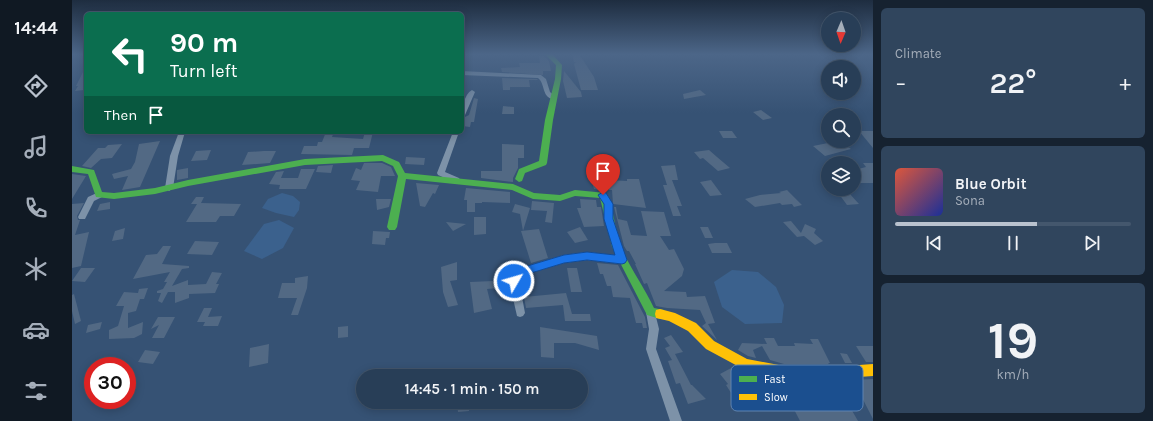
<!DOCTYPE html>
<meta charset="utf-8">
<style>
body{margin:0;font-family:Karla,sans-serif;background:#30455d;color:#f1f3f6;height:100vh;display:flex;flex-direction:column;font-size:15px;white-space:nowrap}
*{box-sizing:border-box;margin:0}
p{font-size:13px;color:#a5aeba}
.icon{flex:none;width:22px;height:22px;fill:none;stroke:currentColor;stroke-width:2;stroke-linecap:round;stroke-linejoin:round}
.map{position:relative;flex:1;overflow:hidden}
.sheet{display:flex;flex-direction:column;gap:8px;padding:8px;background:#162230;width:280px}
.sheet>*{flex:none}
.top-card{position:absolute;left:12px;top:12px;width:380px;height:122px;border-radius:6px;box-shadow:0 2px 10px #0003,0 0 0 1px #44576d;background:#0b6e4f;color:#fff;overflow:hidden}
.needle{width:26px;rotate:182deg}
.buttons{position:absolute;left:749px;top:12px;display:grid;gap:8px}
.buttons a{display:grid;place-items:center;width:40px;height:40px;border-radius:50%;background:#283e57;box-shadow:0 2px 10px #0003,0 0 0 1px #44576d;font-size:20px}
.speed{position:absolute;left:12px;top:357px;display:flex;gap:8px;font-size:20px;font-weight:700;text-align:center}
.speed>*{display:grid;place-content:center;width:52px;height:52px;border-radius:50%;background:#283e57;box-shadow:0 2px 10px #0003,0 0 0 1px #44576d;line-height:1}
.speed .limit{border:6px solid #d22;background:#fff;color:#111}
.pin{position:absolute;display:grid;place-items:center;width:34px;height:34px;color:#fff;margin:-41px -17px;border-radius:50% 50% 50% 0;rotate:-45deg;box-shadow:0 0 4px #0007}
.pin .icon{rotate:45deg}
.me{position:absolute;width:44px;margin:-22px;rotate:52deg;stroke-linejoin:round;filter:drop-shadow(0 0 3px #0008)}
.turn{display:flex;align-items:center;gap:14px;height:84px;padding:0 20px;font-size:18px}
.turn .icon{width:52px;height:52px;stroke-width:2.5}
.turn b{display:block;font-size:28px;line-height:34px}
.then{display:flex;align-items:center;height:38px;padding:0 20px;background:#0003;gap:8px;font-size:15px}
.big{font-size:30px;font-weight:600;line-height:1.1}
.sheet .card{flex:1;display:flex;flex-direction:column;justify-content:center;gap:6px;min-width:0;padding:0 14px;border-radius:6px;background:#30455d}
.sheet .dial{align-items:center;gap:0}
.dial b{font-size:52px;line-height:1}
.song{display:flex;align-items:center;gap:12px}
.cover{width:48px;height:48px;border-radius:6px;background:linear-gradient(135deg,hsl(10 70% 55%),hsl(230 70% 35%))}
.played{height:4px;border-radius:2px;background:linear-gradient(90deg,#b9c2ce 60%,#44576d 60%)}
.keys{display:flex;justify-content:space-around;direction:ltr}
.heat{display:flex;justify-content:space-between;align-items:center;font-size:22px;direction:ltr}
.trip{position:absolute;left:284px;top:369px;width:232px;height:40px;border-radius:20px;background:#283e57;box-shadow:0 2px 10px #0003,0 0 0 1px #44576d;font-weight:600;line-height:40px;text-align:center}
main{display:flex;flex:1;min-height:0}
.dock{display:flex;flex-direction:column;width:72px;justify-content:space-around;align-items:center;background:#101923;color:#a5aeba}
.dock .icon{width:28px;height:28px}
.dock .active{color:#b9c2ce}
.dock b{font-size:18px;color:#f1f3f6}
.map>svg:first-child{display:block}
.water{fill:#3b618d}
.building{fill:#526984}
.lines{fill:none;stroke-linecap:round;stroke-linejoin:round}
.street{fill:#7d92a8;fill-rule:evenodd}
.fast{fill:#4caf50;fill-rule:evenodd}
.slow{fill:#ffc107;fill-rule:evenodd}
.route{fill:#1a73e8;stroke:#114b97}
.key{fill:#1b4f8f;stroke:#5f84b1;stroke-width:1}
.key-label{font-size:11px;fill:#fff}
</style>
<main>
<nav class="dock">
<b>14:44</b>
<svg class="icon active" aria-label="directions" viewBox="0 0 24 24"><path d="M12 3l9 9-9 9-9-9zM9 14v-3h6M13 9l2 2-2 2"/></svg>
<svg class="icon" aria-label="music" viewBox="0 0 24 24"><path d="M9 18V5l10-2v13"/><circle cx="6" cy="18" r="3"/><circle cx="16" cy="16" r="3"/></svg>
<svg class="icon" aria-label="phone" viewBox="0 0 24 24"><path d="M5 4h4l2 5-3 2q2 4 5 5l2-3 5 2v4C11 20 4 13 5 4z"/></svg>
<svg class="icon" aria-label="climate" viewBox="0 0 24 24"><path d="M12 3v18M4 7l16 10M4 17L20 7"/></svg>
<svg class="icon" aria-label="car" viewBox="0 0 24 24"><path d="M5 17H2v-5l4-1 3-4h7l3 4 3 1v5h-3M9 17h6M6 11h13"/><circle cx="7" cy="17" r="2"/><circle cx="17" cy="17" r="2"/></svg>
<svg class="icon" aria-label="filters" viewBox="0 0 24 24"><path d="M4 7h16M4 17h16"/><circle cx="9" cy="7" r="2"/><circle cx="15" cy="17" r="2"/></svg>
</nav>
<div class="map">
<svg width="801" height="421" viewBox="0 0 801 421">
<rect width="100%" height="100%" fill="#365274"/>
<g class="water">
<path d="M210 193 221 196 228 202 227 210 222 217 204 213 190 208 196 199Z"/>
<path d="M207 220 222 228 211 248 190 259 172 251 192 224Z"/>
<path d="M660 270 686 272 704 287 712 305 710 323 673 324 650 307 642 282Z"/>
</g>
<g class="building">
<path d="M500 54H507L522 77 526 90H509L502 64 504 62H502Z"/>
<path d="M467 56H472L477 61 479 71H471V75L430 72 429 68 448 67 447 63H468Z"/>
<path d="M14 66V86L12 90 3 91 6 86H4Z"/>
<path d="M492 71 509 92 510 97 495 98 491 81Z"/>
<path d="M430 78 465 79 466 80H457L458 87H438V90H431Z"/>
<path d="M628 90 634 95 612 99 611 94Z"/>
<path d="M402 98 406 99 402 122H399L398 127 390 126 391 118 397 115Z"/>
<path d="M431 106 442 107V114H430Z"/>
<path d="M689 110 700 118 691 120 681 112Z"/>
<path d="M647 131H660L665 138H651Z"/>
<path d="M787 131H801V148Z"/>
<path d="M254 132H262L260 137 291 139 293 132H301L297 148H282L280 155 229 154 232 146H245L246 142H250Z"/>
<path d="M88 141 68 187 50 190 56 176 42 179 40 174 59 169 63 162 67 144Z"/>
<path d="M756 143V144L770 143 779 149 753 156 741 146Z"/>
<path d="M50 144 40 158 29 159 19 168 10 166 26 148H33L36 145Z"/>
<path d="M430 144 452 145V158H446V168L441 178V182L409 178V171H430Z"/>
<path d="M139 150 135 160 119 161 124 151Z"/>
<path d="M637 150 645 157 658 168 646 171 631 158 628 159 622 152Z"/>
<path d="M192 151H204L198 163 170 165 176 152Z"/>
<path d="M334 157 353 158 352 165 333 164Z"/>
<path d="M292 163H310L319 167 323 176H309L306 192 284 190 288 181 279 180 284 168 289 170Z"/>
<path d="M791 163H801V183H782V170L794 167Z"/>
<path d="M261 165 259 173 244 172 246 166Z"/>
<path d="M603 165 606 180H600L610 206H605L609 216H601L591 185H595L589 166Z"/>
<path d="M116 168V178L105 180V170Z"/>
<path d="M229 169H243L234 189H207L208 185 197 184 204 172 212 171 209 178H226Z"/>
<path d="M0 174 14 176 0 199Z"/>
<path d="M519 179 555 181V179H567L574 208 541 204 540 190H537V187L528 190 522 189Z"/>
<path d="M639 180 650 195 638 196 628 182Z"/>
<path d="M344 183 367 185 363 194 361 193 353 207 348 206Z"/>
<path d="M394 188 438 192V203L410 202V203H403V212H395V200H392Z"/>
<path d="M715 190 730 205 722 207 720 204 710 205 708 203 683 207 673 199 688 195 709 193 707 192Z"/>
<path d="M777 193 787 204 775 205 767 194Z"/>
<path d="M124 197H132L129 203 169 204 162 216H148L144 222H114L125 204H119Z"/>
<path d="M304 199H319L317 207 305 210Z"/>
<path d="M508 199 524 200 525 207H529L532 226 512 227 505 208H509Z"/>
<path d="M460 201 482 203 480 223 473 222 475 211 459 210Z"/>
<path d="M38 202V209L25 211 28 204Z"/>
<path d="M12 203 5 216 6 220H8L3 235 17 232 9 266 0 268V204Z"/>
<path d="M443 204 458 208 451 231 448 214 440 212Z"/>
<path d="M542 207H544L546 219 555 221 559 235 575 236 569 211 592 212 599 236H588L597 250 602 249 612 269 610 276 592 291 614 292 615 297 633 296 643 323 636 324 645 340 630 326 634 323 628 310 595 308 584 306 575 283 572 284 563 264H564L557 251H555L552 246Z"/>
<path d="M402 217H414V234L402 235Z"/>
<path d="M719 221 729 233 733 224 744 229 742 233 751 241 743 245 732 236 725 237 711 222Z"/>
<path d="M374 222 394 224 381 231Z"/>
<path d="M508 227 516 240 503 243 495 232Z"/>
<path d="M628 227H636L641 238H633Z"/>
<path d="M53 228 51 239 40 241 43 231Z"/>
<path d="M467 229 476 258 459 263 449 231Z"/>
<path d="M301 231 318 232 317 238H314L313 245 300 244Z"/>
<path d="M123 241 147 242 140 255 115 254Z"/>
<path d="M643 243H655L660 253H640L636 244Z"/>
<path d="M91 246H99L90 264 117 266V268L110 269 100 286 116 280V285L134 284 140 272 150 273 144 284H147L143 293 117 294V298L103 303V292H96L90 303 86 301 89 293H85V291L91 289 95 282H92L98 272 61 279 74 255 85 254Z"/>
<path d="M385 262V280L378 281 386 305 376 307 371 292 369 267Z"/>
<path d="M525 263 546 265 573 317 575 328H571L570 323H564L558 298 541 297 539 286H535L531 274H528Z"/>
<path d="M9 268H23L13 282 0 281Z"/>
<path d="M495 268H505L510 292H499Z"/>
<path d="M236 276 235 288 226 315H219L225 298H206L210 283H223V278Z"/>
<path d="M434 277 436 287 415 289 420 309 402 313 398 282 421 281V278Z"/>
<path d="M76 288 72 299H68L64 311 56 313V328L71 322 70 334 62 338 37 339V330L46 326 52 306H44L52 292 66 293 67 289Z"/>
<path d="M494 293 500 314H518L519 321H493L491 305 454 308 452 297Z"/>
<path d="M2 294 9 321 3 324 0 311V295Z"/>
<path d="M132 308H140L136 317 150 316 146 326H131L133 322H125Z"/>
<path d="M86 317H103L92 338H80L87 325 79 329Z"/>
<path d="M30 322 28 329 14 333 16 325Z"/>
<path d="M276 326V337L266 338V327Z"/>
<path d="M468 327 525 336 527 350 503 343H482V358L469 357Z"/>
<path d="M599 335 611 352 603 354 619 385H620L634 399 616 404 608 383 604 384 596 361 600 360 593 348 598 346 592 338Z"/>
<path d="M692 338H702L706 346H723L722 343 741 344 738 339H746L758 363H756L757 364H712L698 360 690 346 681 350 684 358 676 356 666 350 670 343 695 344Z"/>
<path d="M197 344 196 363 177 367 178 348Z"/>
<path d="M784 346H801V362H794Z"/>
<path d="M73 350 88 352 81 364 66 362Z"/>
<path d="M768 353 775 354 780 363H773Z"/>
<path d="M661 367 669 376 673 372 680 374 684 378 673 389 698 390 701 397 671 396 663 399 654 385 656 384 648 374Z"/>
<path d="M801 379V419L781 380Z"/>
<path d="M747 381H763L786 421H728L709 384Z"/>
<path d="M385 402H397V411L386 412Z"/>
</g>
<g class="lines">
<g class="street">
<path d="M390 71 469 75 474 79 478 92 485 98 484 99C469 100 474 84 466 78L390 75Z"/>
<path d="M400 90 403 92 393 115 390 117C390 109 392 94 400 90Z"/>
<path d="M107 132H113L106 156 101 188 97 191 93 188 98 156Z"/>
<path d="M381 132H387L373 172 387 178 388 180 384 183 366 175 365 173Z"/>
<path d="M27 192 30 193 31 195 30 197 22 201 13 219H7L6 217 16 197Z"/>
<path d="M515 252 550 256 553 257 554 260 553 263 550 264 515 260 492 263 448 276 447 281 453 313 451 316 448 317 445 316 437 281 442 270 492 255Z"/>
<path d="M579 308 582 309 587 329 584 349 610 421H598L574 349 577 329 574 312 576 309Z"/>
</g>
<g class="fast">
<path d="M473 54H480L490 65 489 79 481 120 475 163 474 165 453 173 450 181 447 182 443 179 447 169 467 161 473 120 483 79 484 65Z"/>
<path d="M311 155 327 162 333 173 441 184 462 193 488 195 503 190 534 193C543 210 542 229 549 247 558 268 572 287 582 308L592 310 593 314 592 318 588 319 575 315 540 247 528 198 503 196 488 201 461 199 440 190 334 179 325 227 323 230H317L315 227 326 176 321 166 310 161 233 165 116 186 83 194 42 199 24 197 16 174 0 172V166L22 170 30 192 42 193 83 188 116 180 233 159Z"/>
</g>
<path class="slow" d="M588 309 603 313 624 323 642 341 675 359 712 366 759 367 801 364V376L759 379 712 378 673 370 634 349 616 331 597 321 584 318 583 314 584 310Z"/>
</g>
<linearGradient id="sky" x2="0" y2="1"><stop stop-color="#1e2d40"/><stop offset="0.48" stop-color="#4c6688"/><stop offset="1" stop-color="#4c6688" stop-opacity="0"/></linearGradient>
<rect width="801" height="113" fill="url(#sky)"/>
<path class="route" d="M531 192 534 193 541 204V219L544 228 555 260 553 263 550 264 515 260 492 263 449 276 446 284 442 285 438 284 437 281 442 270 492 255 515 252 543 255 532 219V204L526 195Z"/>
<rect x="659" y="365" width="132" height="46" rx="6" class="key"/>
<rect x="667" y="376" width="18" height="6" fill="#4caf50"/>
<rect x="667" y="394" width="18" height="6" fill="#ffc107"/>
<g class="key-label">
<text x="692" y="383">Fast</text>
<text x="692" y="401">Slow</text>
</g>
</svg>
<div class="buttons">
<a><svg class="needle" viewBox="-14 -14 28 28"><path d="M0-13l5 13h-10z" fill="#e53935"/><path d="M0 13l5-13h-10z" fill="#a5aeba"/></svg></a>
<a><svg class="icon" aria-label="sound" viewBox="0 0 24 24"><path d="M4 9h4l5-4v14l-5-4H4zM17 9q2 3 0 6"/></svg></a>
<a><svg class="icon" aria-label="search" viewBox="0 0 24 24"><circle cx="10" cy="10" r="6"/><path d="M15 15l6 6"/></svg></a>
<a><svg class="icon" aria-label="layers" viewBox="0 0 24 24"><path d="M12 4l9 5-9 5-9-5zM3 14l9 5 9-5"/></svg></a>
</div>
<div class="speed"><div class="limit">30</div></div>
<div class="pin" style="left:531px;top:195px;background:#d93025"><svg class="icon" aria-label="arrive" viewBox="0 0 24 24"><path d="M6 21V4h12l-3 4 3 4H6"/></svg></div>
<svg class="me" style="left:442px;top:281px" viewBox="-20 -20 40 40"><circle r="17" fill="#1a73e8" stroke="#fff" stroke-width="3"/><path d="M0-11L8 9 0 5-8 9z" fill="#fff"/></svg>
<div class="trip">14:45 · 1 min · 150 m</div>
<div class="top-card">
<div class="turn"><svg class="icon" aria-label="left" viewBox="0 0 24 24"><path d="M17 20v-9H6M10 6l-5 5 5 5"/></svg><div><b>90 m</b>Turn left</div></div>
<div class="then">Then<svg class="icon" aria-label="arrive" viewBox="0 0 24 24"><path d="M6 21V4h12l-3 4 3 4H6"/></svg></div>
</div>
</div>
<section class="sheet">
<div class="card"><p>Climate</p>
<div class="heat"><a>−</a><b class="big">22°</b><a>+</a></div>
</div>
<div class="card">
<div class="song"><i class="cover"></i><div><b>Blue Orbit</b><p>Sona</p></div></div>
<div class="played"></div>
<div class="keys"><svg class="icon" aria-label="previous" viewBox="0 0 24 24"><path d="M18 5L8 12l10 7zM5 5v14"/></svg><svg class="icon" aria-label="pause" viewBox="0 0 24 24"><path d="M8 5v14M16 5v14"/></svg><svg class="icon" aria-label="next" viewBox="0 0 24 24"><path d="M6 5l10 7-10 7zM19 5v14"/></svg></div>
</div>
<div class="card dial"><b>19</b><p>km/h</p></div>
</section>
</main>
